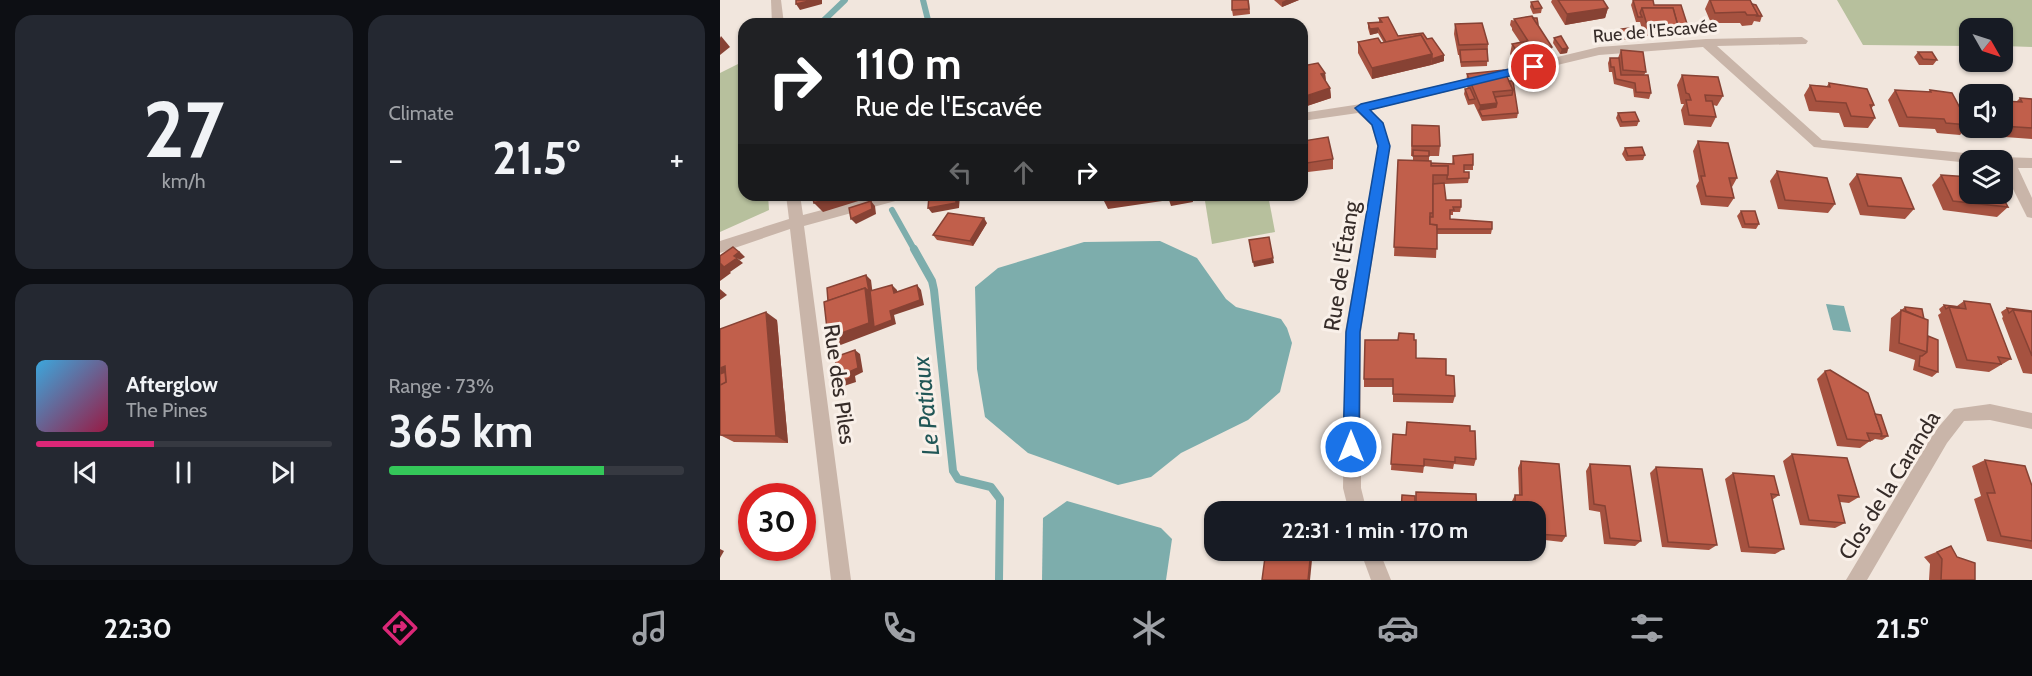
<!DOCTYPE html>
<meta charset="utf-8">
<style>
body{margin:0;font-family:Cabin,sans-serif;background:#242831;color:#f1f3f6;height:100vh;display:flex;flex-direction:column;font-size:22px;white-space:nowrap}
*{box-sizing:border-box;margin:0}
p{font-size:20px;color:#9ea1a6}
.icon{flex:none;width:33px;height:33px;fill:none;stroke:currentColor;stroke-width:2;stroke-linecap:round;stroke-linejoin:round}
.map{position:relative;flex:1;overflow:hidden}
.panel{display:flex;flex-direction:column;gap:15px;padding:15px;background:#0d0f14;width:720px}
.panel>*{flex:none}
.banner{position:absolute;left:18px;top:18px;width:570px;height:183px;border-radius:18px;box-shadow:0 2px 4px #0004;background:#202124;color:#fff;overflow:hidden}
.needle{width:39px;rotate:129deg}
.fabs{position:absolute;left:1239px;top:18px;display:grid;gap:12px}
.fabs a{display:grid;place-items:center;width:54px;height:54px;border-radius:12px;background:#171b24;box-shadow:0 2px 4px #0004;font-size:30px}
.speed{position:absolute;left:18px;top:483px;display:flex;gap:12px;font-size:30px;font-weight:700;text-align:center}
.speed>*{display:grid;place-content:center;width:78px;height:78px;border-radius:50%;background:#171b24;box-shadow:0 2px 4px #0004;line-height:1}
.speed .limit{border:9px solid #d22;background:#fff;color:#111}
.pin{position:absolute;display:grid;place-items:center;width:51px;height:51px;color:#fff;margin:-26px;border:3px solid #fff;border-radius:50%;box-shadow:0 2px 6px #0007}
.me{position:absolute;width:66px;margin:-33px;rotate:0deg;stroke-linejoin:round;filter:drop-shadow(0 0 4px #0008)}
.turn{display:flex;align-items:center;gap:21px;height:126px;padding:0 18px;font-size:27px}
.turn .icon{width:78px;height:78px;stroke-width:2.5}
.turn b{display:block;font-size:42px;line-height:51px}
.lanes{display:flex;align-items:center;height:57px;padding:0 18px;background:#0003;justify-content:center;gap:30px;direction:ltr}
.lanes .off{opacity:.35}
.big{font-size:45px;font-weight:700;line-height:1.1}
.panel .widget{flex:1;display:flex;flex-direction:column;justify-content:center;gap:9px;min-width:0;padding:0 21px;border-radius:18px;background:#242831}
.panel .dial{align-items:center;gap:0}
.dial b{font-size:78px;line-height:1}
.song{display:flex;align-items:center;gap:18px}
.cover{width:72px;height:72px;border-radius:9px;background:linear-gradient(135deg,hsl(200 70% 55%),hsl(340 70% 35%))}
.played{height:6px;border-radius:3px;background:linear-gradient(90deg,#db2777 40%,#363941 40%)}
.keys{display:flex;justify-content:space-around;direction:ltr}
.heat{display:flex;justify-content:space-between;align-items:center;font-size:33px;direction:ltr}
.charge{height:9px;border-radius:4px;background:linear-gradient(90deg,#34c759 73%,#363941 0)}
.panel .tiles{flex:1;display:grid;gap:15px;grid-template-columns:repeat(2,1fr)}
.trip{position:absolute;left:484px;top:501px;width:342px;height:60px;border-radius:18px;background:#171b24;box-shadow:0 2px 4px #0004;font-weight:700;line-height:60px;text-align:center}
.menu{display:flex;height:96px;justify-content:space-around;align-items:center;background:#090b0e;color:#9ea1a6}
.menu .icon{width:42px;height:42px}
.menu .on{color:#db2777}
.menu b{font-size:27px;color:#f1f3f6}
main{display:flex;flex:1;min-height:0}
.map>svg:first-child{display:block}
.green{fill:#b7c09d}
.water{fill:#7dadac}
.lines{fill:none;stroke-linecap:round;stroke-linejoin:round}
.stream-far1{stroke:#7dadac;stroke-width:6}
.stream{stroke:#7dadac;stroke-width:8}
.minor{fill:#c9b5a9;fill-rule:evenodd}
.wall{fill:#a65240}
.shaded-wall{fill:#874234}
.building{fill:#c15f4b;stroke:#874234;stroke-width:1.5}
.route{fill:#1a73e8;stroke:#114b97;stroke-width:1.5}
.labels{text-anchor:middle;stroke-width:6;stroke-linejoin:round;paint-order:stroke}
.far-street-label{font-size:18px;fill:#362c29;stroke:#f9f0e9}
.street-label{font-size:22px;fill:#362c29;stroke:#f9f0e9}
.water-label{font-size:24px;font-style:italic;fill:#205656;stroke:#f9f0e9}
</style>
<main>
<section class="panel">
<div class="tiles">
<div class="widget dial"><b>27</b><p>km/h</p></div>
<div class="widget"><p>Climate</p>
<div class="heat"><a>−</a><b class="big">21.5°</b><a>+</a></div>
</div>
<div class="widget">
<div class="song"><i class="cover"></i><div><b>Afterglow</b><p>The Pines</p></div></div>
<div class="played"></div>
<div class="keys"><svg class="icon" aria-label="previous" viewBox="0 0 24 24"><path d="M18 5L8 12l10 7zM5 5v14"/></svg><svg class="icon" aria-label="pause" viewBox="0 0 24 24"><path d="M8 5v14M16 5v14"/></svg><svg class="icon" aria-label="next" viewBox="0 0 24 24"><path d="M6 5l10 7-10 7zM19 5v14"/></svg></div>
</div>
<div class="widget"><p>Range · 73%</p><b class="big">365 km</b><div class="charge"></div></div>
</div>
</section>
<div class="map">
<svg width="1312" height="580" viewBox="0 0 1312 580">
<rect width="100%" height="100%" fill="#f1e6dd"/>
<g class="green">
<path d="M1117 0H1312V47L1283 46 1282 28H1250L1249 46 1143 45Z"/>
<path d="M24 61V195H48L49 210 0 232V73Z"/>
<path d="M484 195H548L555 232 492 244Z"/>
</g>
<g class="water">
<path d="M440 241 477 258 506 299 516 307 561 319 567 328 572 343 560 392 528 420 461 453 431 477 398 485 308 453 265 417 257 369 255 287 278 268 364 242Z"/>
<path d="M1106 304 1124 306 1131 332 1113 330Z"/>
<path d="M347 501 441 528 452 539 446 580H322L323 518Z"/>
</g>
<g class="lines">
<g class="stream-far1">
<path d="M203 0 209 24"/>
<path d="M100 24 125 0"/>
<path d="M172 210 195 251"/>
</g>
<path class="stream" d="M194 249 212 281 214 290 233 471 238 479 271 487 280 499 279 580"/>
<g class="minor">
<path d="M51 0H61L64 24H52Z"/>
<path d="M1082 37 1088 41 1086 44 997 46 1102 140 1267 155 1272 157 1273 160H1250V163L1094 147 983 47 879 55 651 110 663 123 670 146 641 332V488L647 512H629L623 488 625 332 658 146 651 125 638 113 582 121V113L641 104 879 47 986 39Z"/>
<path d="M1282 157 1312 158V168H1298L1312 198V218L1307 217 1282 167V160H1276Z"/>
<path d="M66 195H80L83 215 159 195H186L179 200 84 226 131 580H111L70 229 0 253V241L69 219Z"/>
<path d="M1270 404 1312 413V429L1270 420 1244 421 1227 443 1147 580H1126L1215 431 1234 409Z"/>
<path d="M640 550H659L671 580H651Z"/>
</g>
</g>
<g class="wall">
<path d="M529 0 530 14 513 16 512 10Z"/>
<path d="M554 0H579L562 7Z"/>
<path d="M832 0H883L888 8 885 18 845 25 831 2Z"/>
<path d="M913 0 934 5 969 30 967 35 924 36 920 22H916L911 5Z"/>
<path d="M989 0H1030L1032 4 1042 16 1040 22 1034 21 1032 25 1022 26 1020 23H991L985 9Z"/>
<path d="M811 2 822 8 821 13 813 14 810 7Z"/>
<path d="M659 18 678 36 707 39 724 55V61L711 65 652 79 638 53V42L664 43 658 33 650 35 648 28V23L659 22Z"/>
<path d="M791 20 818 24 830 57 796 63 790 54 792 44 800 42 792 30V28L790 25Z"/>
<path d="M735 24 768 44 767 66 741 67 739 55H738L734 34Z"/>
<path d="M901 29 912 34 910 40H902L900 34Z"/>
<path d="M834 38 848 48 847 53 840 54 833 43Z"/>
<path d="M901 50 926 72 924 75 931 93 929 99 914 97 913 89 894 84 892 72H889L888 63 890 58H898Z"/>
<path d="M1198 52 1217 60 1213 65H1199L1194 57Z"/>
<path d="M582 66 605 73 606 82 610 88 611 98 584 107 582 104Z"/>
<path d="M747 74 789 81H793L798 113 797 118 762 121 754 104 748 105 744 94 745 89H748L746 84Z"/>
<path d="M962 75 1003 96 997 106 993 105 996 117 991 127 964 125 961 110 964 104H961L957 85Z"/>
<path d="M1109 83 1154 105 1151 109 1155 118 1148 128 1124 127 1119 113 1089 111 1084 95 1090 85 1107 86Z"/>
<path d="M1175 90 1208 92 1210 90 1249 125 1240 135 1217 133 1215 129 1179 127 1168 100Z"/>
<path d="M1300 98 1312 99V139L1271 136 1266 128H1282V101L1296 102Z"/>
<path d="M898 113 919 121 917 126 900 127 896 118Z"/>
<path d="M692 125 720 146 719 156H709V161L711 163 732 164 733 156 753 165V170H744V172L749 178 748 183 724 184 726 200 741 207 740 212H733V215H730V219L772 229 771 234H717L716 258 674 256 678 160 693 161V156H691Z"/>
<path d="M583 141 613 159V169L588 172Z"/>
<path d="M978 141 1017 178 1012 187 1014 198 1008 207 981 205 976 186 979 181 973 151Z"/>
<path d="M905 148 925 155 923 160 906 161 902 154Z"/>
<path d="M1057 171 1115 204 1108 213 1058 209 1050 181Z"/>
<path d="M1137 174 1194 209 1185 219 1140 215 1129 184Z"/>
<path d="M1221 175 1288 207 1277 217 1223 210 1212 185Z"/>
<path d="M1021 211 1039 224 1036 229 1022 228 1017 216Z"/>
<path d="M267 223 253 246 217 240 213 235Z"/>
<path d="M1244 301 1291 359 1269 372 1236 368 1218 315 1221 313 1219 309 1224 305 1237 306Z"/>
<path d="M1185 307 1208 336 1218 372 1212 377 1193 370 1195 360 1169 351 1171 318Z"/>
<path d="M1287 308 1312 311V374L1303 373 1282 318 1283 317 1281 312Z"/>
<path d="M57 320 68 443 14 442 0 435Z"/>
<path d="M694 340 696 358 726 375 735 396 733 403 673 402V387H644V379Z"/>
<path d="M1105 371 1155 414 1168 436 1162 440 1155 439 1152 441H1150L1140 448 1117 446 1097 379Z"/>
<path d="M687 422 750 431 756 459 754 466 734 464 733 469 704 466 703 473 671 470 673 434 686 435Z"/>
<path d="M1072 454 1139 497 1129 503 1120 502 1125 523 1115 528 1080 525 1063 461Z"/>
<path d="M1265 460 1312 486V549L1267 541 1254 499 1261 496 1252 466Z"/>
<path d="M801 461 846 536 842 542 816 539V512H792V501L795 495H799L798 468Z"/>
<path d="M870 464 921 541 915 546 884 544 880 512 869 510 866 471Z"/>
<path d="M936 467 997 545 989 550 942 547 930 473Z"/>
<path d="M1013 473 1059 495 1052 500 1064 549 1055 554 1021 552 1005 479Z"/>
<path d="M1231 546 1237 557 1255 580H1209L1210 564 1204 557Z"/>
<path d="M696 550H743L742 552H696Z"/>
</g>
<g class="shaded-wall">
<path d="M93 0H102V4L80 10 76 4Z"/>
<path d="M566 0H579L562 7V2Z"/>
<path d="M888 8 885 18 845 25 847 14Z"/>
<path d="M658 28V33L650 35V29Z"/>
<path d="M1 36 10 47 0 55V38Z"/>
<path d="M832 47 830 57 796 63 798 53Z"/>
<path d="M848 48 847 53 840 54 842 49Z"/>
<path d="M712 54 711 65 652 79V68Z"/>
<path d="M724 55V61L711 65 712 59Z"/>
<path d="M605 73 606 83 601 74Z"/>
<path d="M610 88 611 98 584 107 583 97Z"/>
<path d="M777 103 775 113 759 110 760 105Z"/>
<path d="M119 195H147L148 198 103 212 94 203Z"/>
<path d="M236 195H239L240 196 239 208 212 213 208 208Z"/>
<path d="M310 195H344L308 201 305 196Z"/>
<path d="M412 195H472L473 202 451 206 449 200 388 209 383 199Z"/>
<path d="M151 201 155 206 156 214 136 224 131 219Z"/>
<path d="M264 218 267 223 253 246 250 241Z"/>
<path d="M19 251 25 257 20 260 14 256Z"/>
<path d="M17 258 23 263 10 272 11 273 0 281V262Z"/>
<path d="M553 258 554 263 534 267 533 262Z"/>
<path d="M146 275 151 280 153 296 170 311 197 285 201 290 204 305 174 315 176 324 118 346 108 338 145 288Z"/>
<path d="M172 285 177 290 178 297 174 293Z"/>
<path d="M0 289 7 295 0 300Z"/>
<path d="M46 312 57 320 68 443 56 436Z"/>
<path d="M135 350 140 354 143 372 135 376 136 382 124 386 118 382 129 372Z"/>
<path d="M5 366 18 374 0 381V368Z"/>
<path d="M0 549 4 551 0 558Z"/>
<path d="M591 550H593L590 580H588Z"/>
</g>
<g class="building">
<path d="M76 0H93L76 4Z"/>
<path d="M512 0H528L529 9 512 10Z"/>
<path d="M838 0H883L888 8 847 14Z"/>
<path d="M913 0H933L934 5H961L969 30H956L958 26 953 8H922L920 13 922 17H918Z"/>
<path d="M990 0H1030L1038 15H1027L1025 12 995 13Z"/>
<path d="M818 1 822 8 814 9 811 2Z"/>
<path d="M1032 4 1036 5 1042 16H1037L1038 15Z"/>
<path d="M922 8H953L958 26 927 25Z"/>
<path d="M812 16 832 47 798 53 792 44 808 41 794 19Z"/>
<path d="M668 17 678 36 703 33 707 39 712 38 724 55 712 59V54L701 35 666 42 658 28 650 29 648 23 662 22 659 18Z"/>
<path d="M813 18H817L818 24H817Z"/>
<path d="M762 23 768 44 739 45 735 24Z"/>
<path d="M909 28 912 34 904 35 901 29Z"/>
<path d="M701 35 712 54 652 68 638 42 658 38 661 43Z"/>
<path d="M841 36 848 48 842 49 834 38Z"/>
<path d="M767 49 768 61 741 62 740 50Z"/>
<path d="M901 50 923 52 926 72 903 70Z"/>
<path d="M1198 52H1212L1217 60 1203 59Z"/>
<path d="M890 58H899L901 75H928L931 93 916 92 915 83 896 79 894 67H891Z"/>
<path d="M598 63 605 73 601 74 610 88 583 97 582 96V66Z"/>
<path d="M784 70 793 90 773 92 777 103 760 105 747 74Z"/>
<path d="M962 75 998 77 1003 96 985 95 986 101H992L996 117 969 115 966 100H971L969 94 966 93Z"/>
<path d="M789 81H793L798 113 762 116 759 110 776 107 777 103 775 97 792 95 793 90Z"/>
<path d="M1109 83 1147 89 1154 105H1150L1155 118 1131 116 1126 103 1096 101 1090 85 1110 87Z"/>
<path d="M750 88 755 99 749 100 745 89Z"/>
<path d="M1175 90 1211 92 1210 90 1232 93 1249 125 1226 123 1224 119 1187 117Z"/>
<path d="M1300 98 1312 99V128L1282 126V101L1302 102Z"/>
<path d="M915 112 919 121 902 122 898 113Z"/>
<path d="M692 125 719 126 720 146H692Z"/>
<path d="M608 137 613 159 587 163 583 141Z"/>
<path d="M978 141 1008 143 1017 178H1009L1014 198 986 196 981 176H985Z"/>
<path d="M922 147 925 155 908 156 905 148Z"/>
<path d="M693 150 709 151V156H693Z"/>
<path d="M753 154V165H744V172H749V178L727 179 728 166H711V163L734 164 733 156Z"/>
<path d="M678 160 711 161V166H728V175H713V213H710V224L717 225V249L674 247Z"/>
<path d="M1057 171 1107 178 1115 204 1065 200Z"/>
<path d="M1137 174 1181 178 1194 209 1148 206Z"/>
<path d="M1221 175 1250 177V194H1281L1288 207 1233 201Z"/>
<path d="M724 183 726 200H741V207H733L734 210H730V219L772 222V229H717V225L710 224V217H713V184Z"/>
<path d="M92 195H119L94 203Z"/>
<path d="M215 195H236V203L208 208 209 196Z"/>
<path d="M383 195H412L383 199Z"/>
<path d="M151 201 152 209 131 219 129 208Z"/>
<path d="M1021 211H1035L1039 224H1025Z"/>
<path d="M228 213 264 218 250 241 213 235Z"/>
<path d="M549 237 553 258 533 262 529 240Z"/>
<path d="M13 247 19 252 14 256 17 258 4 267 0 263V256Z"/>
<path d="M146 275 149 291 145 288 108 301 107 288Z"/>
<path d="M172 285 174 293 197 285 200 300 170 311 172 320 154 327 150 291Z"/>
<path d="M145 288 149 323 108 338 104 302Z"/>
<path d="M1244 301 1270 304 1291 359 1278 357 1281 364 1247 360 1229 307 1246 309Z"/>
<path d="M1224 305 1239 307V308L1229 307 1226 309Z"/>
<path d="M1185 307 1202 309 1204 319 1186 311Z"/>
<path d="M1287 308 1312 311V312L1293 310 1289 313Z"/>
<path d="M1181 310 1208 320 1207 352 1179 343Z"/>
<path d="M1293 310 1312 312V356Z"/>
<path d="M46 312 56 436 0 435V385L6 382 5 366 0 368V329Z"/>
<path d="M679 333 694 334V340H696V358L726 359V375L734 376 735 396 673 394V379H644L645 340H678Z"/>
<path d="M1208 336 1218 340V372L1199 366 1200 356H1202L1207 352Z"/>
<path d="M135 350 138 368 129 372 131 378 118 382 115 357Z"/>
<path d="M1110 370 1148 393 1162 434 1147 433 1150 441 1127 439 1105 371Z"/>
<path d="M5 372 6 382 0 385V374Z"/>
<path d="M1155 414 1161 415 1168 436H1161L1162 434Z"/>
<path d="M687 422 750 426V431H755L756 459 735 457V462L704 459V466L671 464 673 434 686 435Z"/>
<path d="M1072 454 1127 458 1139 497 1118 495 1125 523 1089 520Z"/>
<path d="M1265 460 1305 466 1312 486V541L1281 536 1267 493H1275Z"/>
<path d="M801 461 839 464 846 536 816 534V512H796L795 495H802Z"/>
<path d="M870 464 910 466 921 541 890 538 885 506 874 504Z"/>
<path d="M936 467 982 469 997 545 948 542Z"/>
<path d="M1013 473 1054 476 1059 495 1051 494 1064 549 1029 547Z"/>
<path d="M696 492 756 494 757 512H696Z"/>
<path d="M682 495 695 496V512H681Z"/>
<path d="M552 505 595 507V512H551Z"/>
<path d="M1231 546 1237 557 1255 563V580H1221L1222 559 1217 552Z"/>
<path d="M546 550H591L588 580H542Z"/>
</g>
<path class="route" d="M814 63 819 67 818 69 650 110 663 123 670 146 640 332 639 447 637 452 631 455 626 452 623 447 626 332 658 146 652 125 635 108 641 104Z"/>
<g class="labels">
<g class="far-street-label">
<text transform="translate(935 31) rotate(-5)" y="6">Rue de l'Escavée</text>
</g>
<g class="street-label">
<text transform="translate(621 266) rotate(-81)" y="8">Rue de l'Étang</text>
<text transform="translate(120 384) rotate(82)" y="8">Rue des Piles</text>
<text transform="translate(1169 485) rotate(-58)" y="8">Clos de la Caranda</text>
</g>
<g class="water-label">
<text transform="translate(206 406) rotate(-96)" y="8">Le Patiaux</text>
</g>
</g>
</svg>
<div class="fabs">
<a><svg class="needle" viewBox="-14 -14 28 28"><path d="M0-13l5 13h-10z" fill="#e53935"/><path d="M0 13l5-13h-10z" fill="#9ea1a6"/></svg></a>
<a><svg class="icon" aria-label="sound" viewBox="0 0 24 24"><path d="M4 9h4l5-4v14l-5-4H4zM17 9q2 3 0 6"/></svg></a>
<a><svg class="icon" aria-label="layers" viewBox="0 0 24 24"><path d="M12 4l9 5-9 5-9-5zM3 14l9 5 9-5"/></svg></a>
</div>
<div class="speed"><div class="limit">30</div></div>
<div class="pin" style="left:814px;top:67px;background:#d93025"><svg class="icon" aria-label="arrive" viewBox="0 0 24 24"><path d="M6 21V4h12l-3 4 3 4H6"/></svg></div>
<svg class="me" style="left:631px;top:447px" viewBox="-20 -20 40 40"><circle r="17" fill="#1a73e8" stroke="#fff" stroke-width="3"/><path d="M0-11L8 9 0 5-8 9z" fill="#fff"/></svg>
<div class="trip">22:31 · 1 min · 170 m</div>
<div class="banner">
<div class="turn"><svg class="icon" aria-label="right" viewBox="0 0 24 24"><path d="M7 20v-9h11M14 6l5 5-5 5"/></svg><div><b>110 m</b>Rue de l'Escavée</div></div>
<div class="lanes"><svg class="icon off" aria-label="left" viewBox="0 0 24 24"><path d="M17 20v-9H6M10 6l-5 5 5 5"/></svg><svg class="icon off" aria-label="ahead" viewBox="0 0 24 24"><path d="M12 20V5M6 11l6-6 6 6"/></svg><svg class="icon" aria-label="right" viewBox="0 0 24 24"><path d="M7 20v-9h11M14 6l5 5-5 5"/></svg></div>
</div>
</div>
</main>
<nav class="menu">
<b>22:30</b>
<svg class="icon on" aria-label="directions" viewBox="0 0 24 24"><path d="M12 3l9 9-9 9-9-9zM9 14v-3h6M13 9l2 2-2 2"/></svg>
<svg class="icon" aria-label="music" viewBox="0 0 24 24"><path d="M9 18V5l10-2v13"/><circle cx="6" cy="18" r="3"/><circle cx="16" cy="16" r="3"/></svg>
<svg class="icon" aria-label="phone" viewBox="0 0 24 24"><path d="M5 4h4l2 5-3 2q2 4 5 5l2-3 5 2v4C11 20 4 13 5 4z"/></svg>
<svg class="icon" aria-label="climate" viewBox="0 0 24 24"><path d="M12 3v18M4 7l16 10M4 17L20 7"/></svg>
<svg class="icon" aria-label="car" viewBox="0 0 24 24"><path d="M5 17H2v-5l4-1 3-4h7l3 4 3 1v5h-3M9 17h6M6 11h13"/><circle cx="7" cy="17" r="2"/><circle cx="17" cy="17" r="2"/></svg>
<svg class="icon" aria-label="filters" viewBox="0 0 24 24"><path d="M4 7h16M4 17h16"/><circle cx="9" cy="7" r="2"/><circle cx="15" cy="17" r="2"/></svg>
<b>21.5°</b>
</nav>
